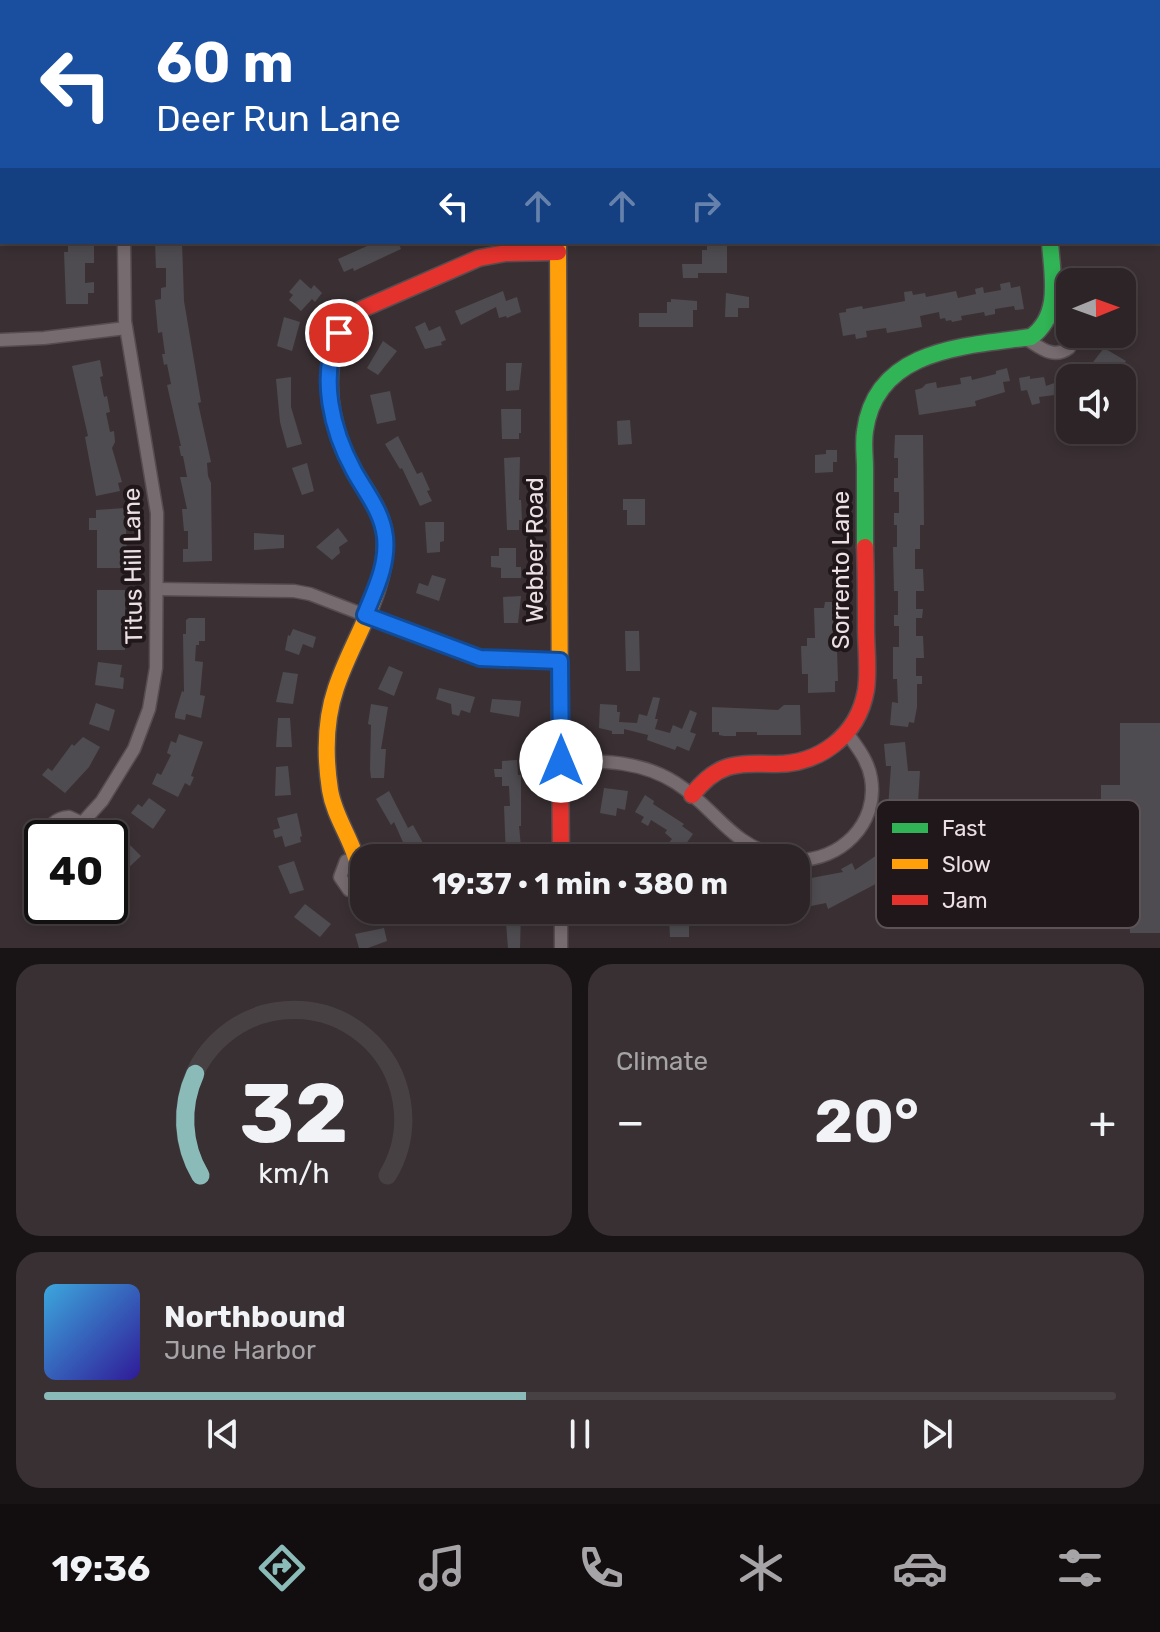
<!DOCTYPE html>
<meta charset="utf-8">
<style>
body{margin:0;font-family:Rubik,sans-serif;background:#383032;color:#f1f3f6;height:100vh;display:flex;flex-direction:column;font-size:30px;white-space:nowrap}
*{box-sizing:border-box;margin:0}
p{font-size:26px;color:#a6a4a7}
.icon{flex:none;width:44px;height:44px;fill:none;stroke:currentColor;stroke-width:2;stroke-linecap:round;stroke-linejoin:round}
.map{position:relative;height:948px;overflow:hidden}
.drawer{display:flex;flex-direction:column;gap:16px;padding:16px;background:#181415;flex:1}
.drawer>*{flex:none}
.guide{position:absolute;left:0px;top:0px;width:1160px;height:244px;box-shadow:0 4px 12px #0003,0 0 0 2px #484143;background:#1a4fa0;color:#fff;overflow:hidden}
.needle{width:52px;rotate:89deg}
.tools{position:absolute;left:1056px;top:268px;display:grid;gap:16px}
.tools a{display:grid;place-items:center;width:80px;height:80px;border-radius:16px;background:#2c2426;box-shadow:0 4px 12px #0003,0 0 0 2px #484143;font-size:40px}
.speed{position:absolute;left:24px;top:820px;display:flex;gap:16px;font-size:40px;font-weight:700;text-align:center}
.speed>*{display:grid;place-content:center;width:104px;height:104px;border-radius:50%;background:#2c2426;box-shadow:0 4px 12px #0003,0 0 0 2px #484143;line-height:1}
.speed .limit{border:4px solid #111;border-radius:12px;background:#fff;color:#111}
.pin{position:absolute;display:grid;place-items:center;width:68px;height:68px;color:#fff;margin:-34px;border:4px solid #fff;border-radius:50%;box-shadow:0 2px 8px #0007}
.me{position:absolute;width:88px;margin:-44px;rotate:0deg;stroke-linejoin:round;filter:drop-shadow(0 0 6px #0008)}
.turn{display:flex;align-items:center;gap:28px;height:168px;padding:0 24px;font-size:36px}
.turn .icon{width:104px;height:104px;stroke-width:2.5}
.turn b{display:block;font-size:56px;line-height:68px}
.lanes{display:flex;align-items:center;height:76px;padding:0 24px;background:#0003;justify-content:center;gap:40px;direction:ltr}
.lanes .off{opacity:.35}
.big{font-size:60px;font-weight:700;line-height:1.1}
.drawer .widget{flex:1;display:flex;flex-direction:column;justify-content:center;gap:12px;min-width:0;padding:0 28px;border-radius:24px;background:#383032}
.drawer .dial{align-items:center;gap:0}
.dial svg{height:208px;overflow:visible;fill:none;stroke:#484143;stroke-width:7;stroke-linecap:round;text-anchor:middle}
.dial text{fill:#f1f3f6;stroke:none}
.song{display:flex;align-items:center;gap:24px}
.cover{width:96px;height:96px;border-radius:12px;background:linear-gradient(135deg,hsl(200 70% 55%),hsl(250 70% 35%))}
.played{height:8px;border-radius:4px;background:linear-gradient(90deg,#8bbbb9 45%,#484143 45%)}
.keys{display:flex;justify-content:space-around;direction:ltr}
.heat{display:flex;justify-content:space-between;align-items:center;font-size:44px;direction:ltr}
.drawer .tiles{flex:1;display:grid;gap:16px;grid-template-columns:1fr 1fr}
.widget:last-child{grid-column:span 2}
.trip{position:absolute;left:350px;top:844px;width:460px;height:80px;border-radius:24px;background:#2c2426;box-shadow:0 4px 12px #0003,0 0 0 2px #484143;font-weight:700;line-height:80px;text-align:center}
.dock{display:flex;height:128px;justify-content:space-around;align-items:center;background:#120e0f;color:#a6a4a7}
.dock .icon{width:56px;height:56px}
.dock .active{color:#8bbbb9}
.dock b{font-size:36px;color:#f1f3f6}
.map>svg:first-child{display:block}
.built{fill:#473038}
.building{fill:#4e4c50}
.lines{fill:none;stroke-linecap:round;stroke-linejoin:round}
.lane-casing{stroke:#564d50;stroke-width:9}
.street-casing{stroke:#564d50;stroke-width:15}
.fast-casing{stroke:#564d50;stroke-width:19}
.slow-casing{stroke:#564d50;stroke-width:19}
.jam-casing{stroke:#564d50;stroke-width:19}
.lane{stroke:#766b6e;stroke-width:6}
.street{stroke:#766b6e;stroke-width:12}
.fast{stroke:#30b455;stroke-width:16}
.slow{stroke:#ff9f0a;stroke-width:16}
.jam{stroke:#e5322d;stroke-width:16}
.route-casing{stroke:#114b97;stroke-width:20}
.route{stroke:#1a73e8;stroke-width:14}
.labels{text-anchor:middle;stroke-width:8;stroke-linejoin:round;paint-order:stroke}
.street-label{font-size:24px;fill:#ece0e4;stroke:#1f171a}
.key{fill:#1f171a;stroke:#5c5357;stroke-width:2}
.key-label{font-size:22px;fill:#ece0e4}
</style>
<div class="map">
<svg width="1160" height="948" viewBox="0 0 1160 948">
<rect width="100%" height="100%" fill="#3a3033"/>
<path class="built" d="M0 0H571L2 2V76Z"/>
<g class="building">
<path d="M68 242H94V263H85V283L94 282V293H88V304H66L64 252H68Z"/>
<path d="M155 242H182L184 301 201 402 198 403 211 462 207 463 208 476 211 483 212 561 183 562V549H188V531H184L182 509H187L180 477H187L183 456H181L179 446H181L167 385 171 384 167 364 164 365 162 354H165L162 332 158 333 155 300 161 299V288L166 287V268H156Z"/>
<path d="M376 242H398L401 249 354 271 353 268 344 272 338 259Z"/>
<path d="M707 242H727V273H698V278H683L682 264H702V250H707Z"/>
<path d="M300 279 311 289 314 285 322 293 315 302 312 299 301 311 289 300 293 295 289 292Z"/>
<path d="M1010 282 1011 288 1020 286 1024 309 1015 310 1014 306 995 309V314L985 316 984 312 961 316 962 320 952 322 951 320 946 321 945 318 940 319 939 312 920 316 922 327 887 333 886 328 866 331 867 337 856 339 855 334 843 336 839 313 846 312V309L862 306 863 309 905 301 904 292 912 291 913 295 925 293 926 297 956 291 958 298 976 294 975 289 983 287 984 293 1001 290 1000 284Z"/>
<path d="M503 291 506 301 517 297 521 312 507 318 506 316 499 318 496 307 461 325 455 311Z"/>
<path d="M726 293 749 297V308H738V317H725Z"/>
<path d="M671 299 697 301V310H693V327H639V313H667V302H671Z"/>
<path d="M284 317 300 322 292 351 277 346Z"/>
<path d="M425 322 429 331 440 326 446 340 441 342 442 345 425 349 415 327Z"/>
<path d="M383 341 397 351 378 375 367 368Z"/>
<path d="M1104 348 1126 361 1116 378H1111L1090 366Z"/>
<path d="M100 360 103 376 100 377 104 397 107 396 110 412 106 413 110 432 114 431 115 442 112 448 122 482 118 483 120 491 96 496 85 437 88 436 72 366Z"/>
<path d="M506 363H522L519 390 506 391Z"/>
<path d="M1007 368 1010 381 1003 382 1005 392 975 401 976 406 919 415 915 390 922 388 926 384 936 382 937 388 961 384 960 378 971 376 972 380 996 374V371Z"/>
<path d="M1030 376V379L1044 377 1046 386 1068 378 1070 393 1039 397 1040 403 1032 405 1027 390 1021 391 1019 378Z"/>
<path d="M291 377V407L302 444 287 448 280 422 276 379Z"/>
<path d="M390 391 396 420 377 424 370 395Z"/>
<path d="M501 409H521V433H519V439H502Z"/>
<path d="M630 420 632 444 618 445 617 421Z"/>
<path d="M895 435H923L924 525H920V549H915V569H923L924 591H916V609H923L922 618H916V636H923L924 658H916V676H922V684H917V707L914 723 909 722 908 727 890 725 892 702 898 703 897 679H893V647H899V626H894V615H898V591H894L893 547H897V525H894V513H899V492H894V478H898V458H894Z"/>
<path d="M398 436 417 474 422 472 430 490 427 491 432 501 420 506 402 468 400 469 385 444Z"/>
<path d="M826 450H837V462H833V472L815 473V455L826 454Z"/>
<path d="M520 457 519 500H521L522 520H519V530H507L504 458Z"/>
<path d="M307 463 314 491 302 495 292 468Z"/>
<path d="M623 499H645V525H627V510H623Z"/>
<path d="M125 508 127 554 122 560V568H97V530H89V518H96V510Z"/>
<path d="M425 522H444V541L440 542V552L427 553Z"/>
<path d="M338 528 348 541 339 547 340 553 332 560 316 547Z"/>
<path d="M254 533 284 535V548L254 550Z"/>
<path d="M499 548H516V567H521V578H501V568L491 567V556H499Z"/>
<path d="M432 575 446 579 439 601 416 593 419 583 428 586Z"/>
<rect x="97" y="590" width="28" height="60"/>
<path d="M521 596 518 623H504L503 597Z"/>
<path d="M825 602H837L832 638 833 650H837L838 681H835V692L808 693V674H802L801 646H807V638H815L814 608H824Z"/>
<path d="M189 618H205V641H199V645H196L195 661 203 662 200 695 205 696 201 718 186 714 185 720 175 718V714L182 691 184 692 183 634H186V620Z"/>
<path d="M293 629 316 637 313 648 303 644 299 655 285 650 288 635 290 636Z"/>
<path d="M625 631H639L640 671H626Z"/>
<path d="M98 662 122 665 120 677 124 678 123 689 95 685Z"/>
<path d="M389 666 403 672 394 696 378 689Z"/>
<path d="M283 672 298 674 293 704 276 702Z"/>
<path d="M439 688 475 697 470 713 461 710 459 716 452 714 451 704 436 699Z"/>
<path d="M653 697 660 698 655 719H658L655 729 670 733 673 725 682 729 690 710 697 713 690 732 696 734 689 751 677 746 675 750 647 740 648 735 624 729V734H612V731L599 728 600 704 617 705V712H620L619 722 637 723 639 714 647 716Z"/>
<path d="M492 699 521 701 519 717 490 712Z"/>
<path d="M96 703 115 710 109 731 89 724Z"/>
<path d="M371 704 388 707 381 749H386L384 778H371L370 769 371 725 368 724Z"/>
<path d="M784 705H800L801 735H757V732H736V736H724L719 735V732H712V707L778 710Z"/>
<path d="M278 718H290L292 747H276Z"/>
<path d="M1120 723H1160V933H1130V845H1118V799H1101V785H1120Z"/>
<path d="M179 734 203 742 191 776 194 777 190 786 185 783 178 797 152 784 157 773 161 775 171 755 167 753 171 741 176 743Z"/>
<path d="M83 737 100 747 89 767 65 793 42 775 48 768 52 771 72 744 74 746Z"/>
<path d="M905 742 908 771H920L918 802 925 804 924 812 917 810 913 851 885 846 890 819 884 818 888 809 891 766H886L884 744Z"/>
<path d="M517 760 518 775H521V826H519L522 858H506L504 806H510L509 786H502V777H495L494 769H502V761Z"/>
<path d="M288 766 291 795 275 796 276 767Z"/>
<path d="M604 788 628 791 625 810 617 808 616 816 600 813Z"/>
<path d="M389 791 408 828 413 825 423 843 420 844 425 853 414 858H410L394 822 391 825 376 799Z"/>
<path d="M645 795 654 801 653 804 684 824 682 826 693 834 683 848 678 844 675 849 668 844 672 839 665 833 667 830 651 820 648 826 641 822 644 817 635 812Z"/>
<path d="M149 798 166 810 153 829 131 813 138 804 142 807Z"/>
<path d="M297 813 302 836 300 837 301 842 285 847 282 836 275 838 273 830 280 828 277 818Z"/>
<path d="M127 842 141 856 126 870 110 852 117 845 120 848Z"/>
<path d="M709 842 718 849 719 847 733 858H697Z"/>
<path d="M877 855 889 877 828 909 826 903 811 906 806 879 843 872 841 869 852 863 855 870Z"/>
<path d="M294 861 304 890 290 894 278 866Z"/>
<path d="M305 904 331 924 320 937 294 917Z"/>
<path d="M64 906H82L78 908 82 915 74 919 70 912 60 917 56 910Z"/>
<path d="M505 910H521L520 948H508Z"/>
<path d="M669 916H694V924H689V937H670Z"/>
<path d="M384 928 387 941 368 948H359L355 934Z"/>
</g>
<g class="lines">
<defs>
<g id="lane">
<path d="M51 2V0"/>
<path d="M0 22H2"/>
</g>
<g id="street">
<path d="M139 0 141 2"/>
<path d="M325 0 329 2"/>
<path d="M170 2 172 0"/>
<path d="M467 2V0"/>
<path d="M522 2 524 0"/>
<path d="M574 2V0"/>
<path d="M1158 174H1160"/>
<path d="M1051 315 1070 327"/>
<path d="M1025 338C1040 347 1053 360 1069 348L1073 334"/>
<path d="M0 340 44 338 126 328"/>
<path d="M157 589 294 591 310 594 471 656 498 660 560 661"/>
<path d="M561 761C601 761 640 760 676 783 718 810 727 843 782 858"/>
<path d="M82 823 102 801 134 749 149 709 156 668 157 513 125 321 124 242"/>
<path d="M47 838C49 825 56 818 69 817L82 823 87 838"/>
<path d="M364 859 356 858 346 861 340 877 349 890H364"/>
<path d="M796 860C840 861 879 824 871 778 868 760 857 747 847 733"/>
<path d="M561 910V948"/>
</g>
<path id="fast" d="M865 547C865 521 865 494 865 468 865 456 863 443 865 431 876 348 966 346 1031 337 1062 315 1052 275 1050 242"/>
<g id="slow">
<path d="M558 244 560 738"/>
<path d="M335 346C323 389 333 435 356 474 368 494 384 514 385 539 387 593 352 639 336 688 325 720 325 757 330 790 334 815 349 835 356 858"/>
</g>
<g id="jam">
<path d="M335 346 345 326 360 310 479 258 506 253 558 252"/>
<path d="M560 738 561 858"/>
<path d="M692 795C717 763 735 763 773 764 819 765 858 736 866 690 869 670 866 648 866 628 866 601 866 574 865 547"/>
</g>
</defs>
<use href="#lane" class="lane-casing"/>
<use href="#street" class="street-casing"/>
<use href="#fast" class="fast-casing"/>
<use href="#slow" class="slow-casing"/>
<use href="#jam" class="jam-casing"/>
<use href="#lane" class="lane"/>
<use href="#street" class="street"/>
<use href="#fast" class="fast"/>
<use href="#slow" class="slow"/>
<use href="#jam" class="jam"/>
</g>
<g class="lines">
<defs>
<path id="route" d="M339 333C318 376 332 431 354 471 366 493 382 511 385 537 388 565 375 590 365 615L480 658 560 661 561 761"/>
</defs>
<use href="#route" class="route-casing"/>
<use href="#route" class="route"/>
</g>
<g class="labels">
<g class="street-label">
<text transform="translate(535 550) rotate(-90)" y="8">Webber Road</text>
<text transform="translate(133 566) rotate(-91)" y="8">Titus Hill Lane</text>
<text transform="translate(841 570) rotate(-90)" y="8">Sorrento Lane</text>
</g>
</g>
<rect x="876" y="800" width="264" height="128" rx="12" class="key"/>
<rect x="892" y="823" width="36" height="10" fill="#30b455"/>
<rect x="892" y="859" width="36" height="10" fill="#ff9f0a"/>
<rect x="892" y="895" width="36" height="10" fill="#e5322d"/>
<g class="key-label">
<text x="942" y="836">Fast</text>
<text x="942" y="872">Slow</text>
<text x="942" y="908">Jam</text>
</g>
</svg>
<div class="tools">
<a><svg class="needle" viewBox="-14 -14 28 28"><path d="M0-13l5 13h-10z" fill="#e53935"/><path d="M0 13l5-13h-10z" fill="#a6a4a7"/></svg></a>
<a><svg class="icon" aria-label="sound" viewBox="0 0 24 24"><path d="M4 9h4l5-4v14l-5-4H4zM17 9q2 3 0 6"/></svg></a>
</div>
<div class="speed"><div class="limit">40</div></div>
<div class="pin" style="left:339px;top:333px;background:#d93025"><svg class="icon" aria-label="arrive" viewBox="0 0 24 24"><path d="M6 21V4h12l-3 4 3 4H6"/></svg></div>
<svg class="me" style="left:561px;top:761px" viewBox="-20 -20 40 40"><circle r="19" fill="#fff"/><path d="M0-13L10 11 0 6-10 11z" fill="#1a73e8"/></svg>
<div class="trip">19:37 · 1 min · 380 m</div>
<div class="guide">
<div class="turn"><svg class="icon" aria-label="left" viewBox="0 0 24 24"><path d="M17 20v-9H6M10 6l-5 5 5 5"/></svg><div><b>60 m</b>Deer Run Lane</div></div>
<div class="lanes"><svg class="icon" aria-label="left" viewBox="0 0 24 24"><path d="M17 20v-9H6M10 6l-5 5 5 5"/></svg><svg class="icon off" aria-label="ahead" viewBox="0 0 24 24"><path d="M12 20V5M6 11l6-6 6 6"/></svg><svg class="icon off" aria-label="ahead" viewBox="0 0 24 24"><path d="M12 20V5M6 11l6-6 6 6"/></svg><svg class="icon off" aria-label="right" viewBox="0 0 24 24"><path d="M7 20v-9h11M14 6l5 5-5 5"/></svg></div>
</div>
</div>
<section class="drawer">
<div class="tiles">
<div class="widget dial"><svg viewBox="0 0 100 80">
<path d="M14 69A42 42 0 1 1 86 69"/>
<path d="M14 69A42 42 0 0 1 12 30" stroke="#8bbbb9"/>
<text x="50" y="56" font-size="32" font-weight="700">32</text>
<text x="50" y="72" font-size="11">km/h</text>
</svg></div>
<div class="widget"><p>Climate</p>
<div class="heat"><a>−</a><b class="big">20°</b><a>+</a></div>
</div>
<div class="widget">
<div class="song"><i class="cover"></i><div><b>Northbound</b><p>June Harbor</p></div></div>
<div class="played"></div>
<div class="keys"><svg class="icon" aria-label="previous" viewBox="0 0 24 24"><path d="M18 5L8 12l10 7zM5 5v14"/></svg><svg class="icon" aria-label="pause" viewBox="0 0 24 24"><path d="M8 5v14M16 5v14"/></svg><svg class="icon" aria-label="next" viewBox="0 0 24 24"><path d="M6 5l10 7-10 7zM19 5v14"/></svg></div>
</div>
</div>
</section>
<nav class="dock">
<b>19:36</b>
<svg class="icon active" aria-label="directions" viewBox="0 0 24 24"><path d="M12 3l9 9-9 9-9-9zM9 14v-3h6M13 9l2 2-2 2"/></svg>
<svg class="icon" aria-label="music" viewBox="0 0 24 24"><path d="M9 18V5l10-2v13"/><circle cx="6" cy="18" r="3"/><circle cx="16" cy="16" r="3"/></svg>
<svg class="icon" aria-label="phone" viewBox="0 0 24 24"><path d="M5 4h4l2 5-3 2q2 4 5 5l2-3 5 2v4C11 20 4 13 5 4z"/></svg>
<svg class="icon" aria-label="climate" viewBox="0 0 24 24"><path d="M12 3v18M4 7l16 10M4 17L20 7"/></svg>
<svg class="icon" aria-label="car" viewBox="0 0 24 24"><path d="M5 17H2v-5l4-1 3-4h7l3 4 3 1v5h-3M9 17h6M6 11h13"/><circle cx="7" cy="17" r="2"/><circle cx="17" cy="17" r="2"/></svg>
<svg class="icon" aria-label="filters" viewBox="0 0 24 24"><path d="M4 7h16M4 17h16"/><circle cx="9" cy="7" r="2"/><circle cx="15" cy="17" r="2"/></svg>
</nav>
